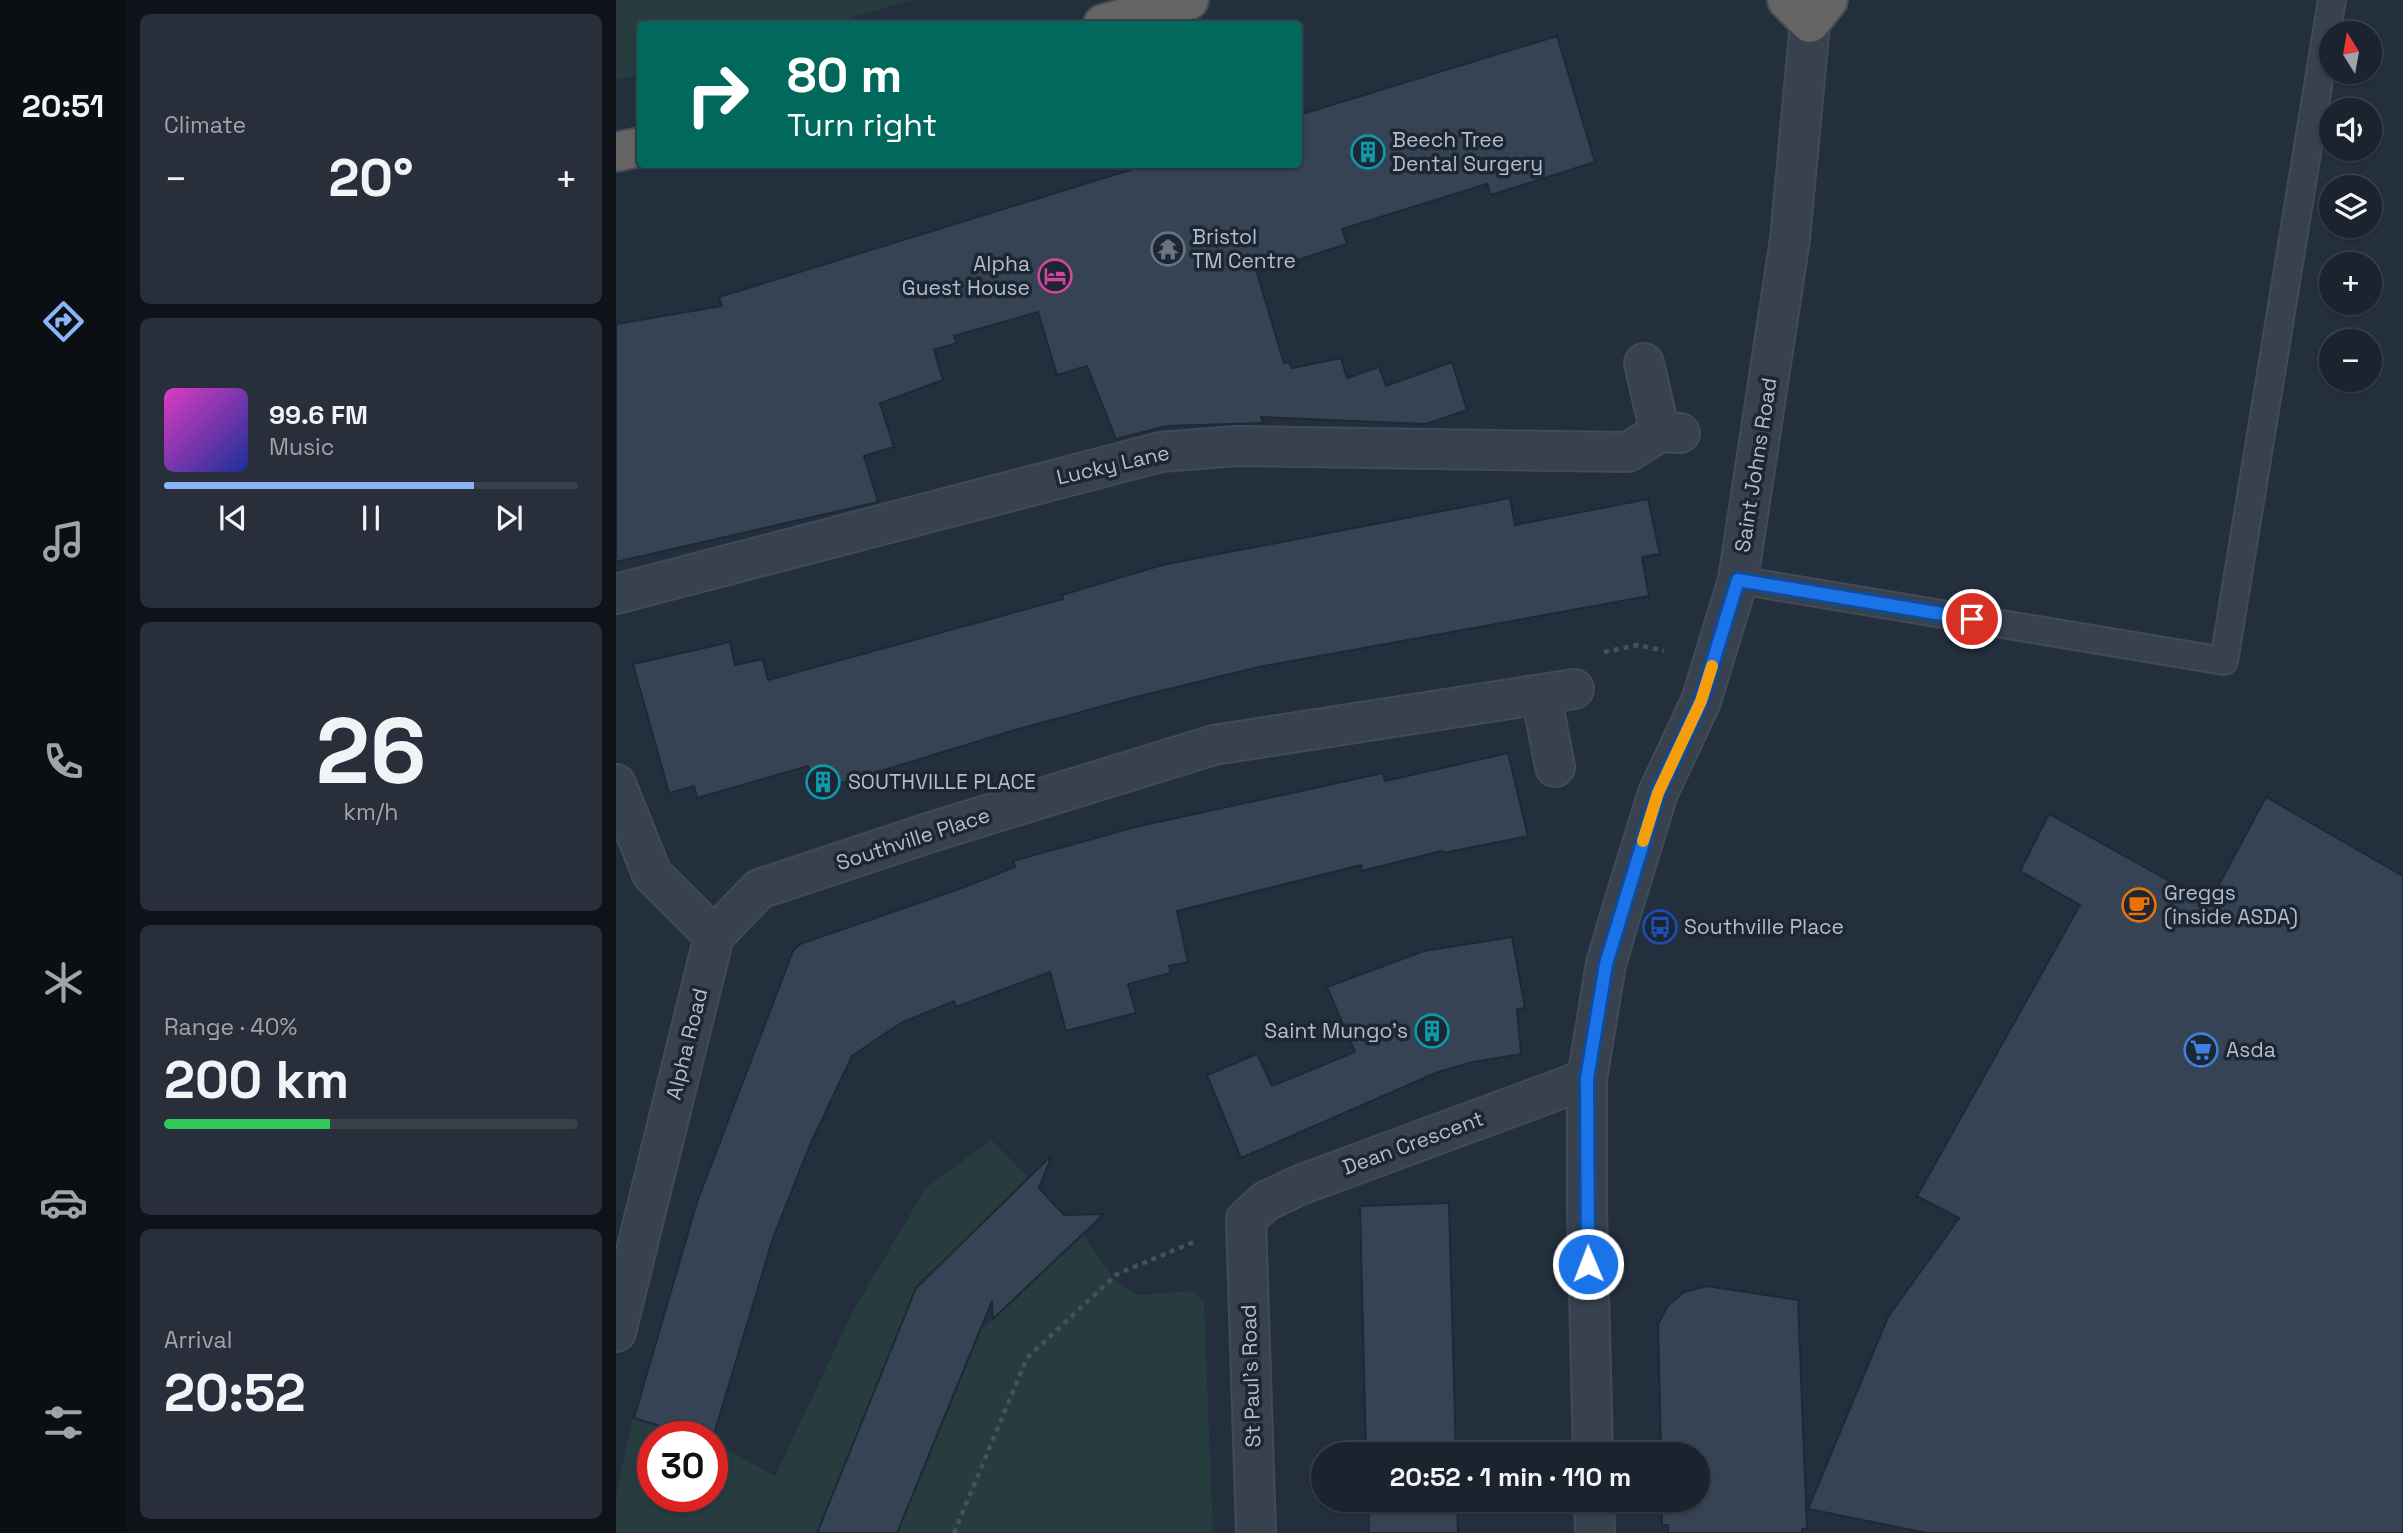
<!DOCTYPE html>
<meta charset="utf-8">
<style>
body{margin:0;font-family:"Space Grotesk",sans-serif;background:#282f3a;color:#f1f3f6;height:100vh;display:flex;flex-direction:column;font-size:26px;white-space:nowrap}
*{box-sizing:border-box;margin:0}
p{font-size:23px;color:#a0a4aa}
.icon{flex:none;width:38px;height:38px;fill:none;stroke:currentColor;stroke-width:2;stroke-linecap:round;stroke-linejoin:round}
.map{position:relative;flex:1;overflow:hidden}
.details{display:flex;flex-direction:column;gap:14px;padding:14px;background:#0f1319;width:490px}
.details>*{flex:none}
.guide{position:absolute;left:21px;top:21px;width:665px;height:147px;border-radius:7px;box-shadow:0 2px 5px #0004,0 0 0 2px #39404a;background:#00695c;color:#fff;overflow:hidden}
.needle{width:46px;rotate:349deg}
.fabs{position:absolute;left:1703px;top:21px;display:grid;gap:14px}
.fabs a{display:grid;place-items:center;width:63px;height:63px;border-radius:50%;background:#1b232e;box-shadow:0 2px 5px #0004,0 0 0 2px #39404a;font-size:35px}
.speed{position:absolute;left:21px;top:1421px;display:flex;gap:14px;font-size:35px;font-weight:700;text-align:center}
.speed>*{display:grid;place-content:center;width:91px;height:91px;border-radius:50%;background:#1b232e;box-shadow:0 2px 5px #0004,0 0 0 2px #39404a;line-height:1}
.speed .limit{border:10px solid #d22;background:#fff;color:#111}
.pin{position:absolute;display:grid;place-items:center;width:60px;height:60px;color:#fff;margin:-30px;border:4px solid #fff;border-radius:50%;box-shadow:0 2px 7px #0007}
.me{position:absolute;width:77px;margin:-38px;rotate:359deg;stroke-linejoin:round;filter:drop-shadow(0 0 5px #0008)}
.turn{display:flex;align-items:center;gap:24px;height:147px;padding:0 35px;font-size:32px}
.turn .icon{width:91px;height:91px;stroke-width:2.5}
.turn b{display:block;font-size:49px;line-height:60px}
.big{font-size:52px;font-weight:700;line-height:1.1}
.details .card{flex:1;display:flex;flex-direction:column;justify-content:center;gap:10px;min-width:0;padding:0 24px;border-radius:10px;background:#282f3a}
.details .dial{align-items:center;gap:0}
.dial b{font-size:91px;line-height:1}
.song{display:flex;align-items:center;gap:21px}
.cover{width:84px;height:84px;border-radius:10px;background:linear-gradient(135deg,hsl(310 70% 55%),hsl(230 70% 35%))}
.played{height:7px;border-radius:4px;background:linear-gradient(90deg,#8ab4f8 75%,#39404a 75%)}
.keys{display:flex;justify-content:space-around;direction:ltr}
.heat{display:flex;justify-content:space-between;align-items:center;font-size:38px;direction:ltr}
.charge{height:10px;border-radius:5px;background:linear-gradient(90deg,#34c759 40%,#39404a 0)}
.trip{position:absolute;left:695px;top:1442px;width:399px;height:70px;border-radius:35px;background:#1b232e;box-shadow:0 2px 5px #0004,0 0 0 2px #39404a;font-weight:700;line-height:70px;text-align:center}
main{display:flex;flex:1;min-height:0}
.menu{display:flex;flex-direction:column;width:126px;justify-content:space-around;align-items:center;background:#0b0e12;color:#a0a4aa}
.menu .icon{width:49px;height:49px}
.menu .selected{color:#8ab4f8}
.menu b{font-size:32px;color:#f1f3f6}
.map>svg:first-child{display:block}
.green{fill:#263c3f}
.building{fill:#364354;stroke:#1f2835;stroke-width:2}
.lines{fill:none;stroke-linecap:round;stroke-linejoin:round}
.service-casing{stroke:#414a57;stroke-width:30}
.minor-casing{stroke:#414a57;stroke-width:42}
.trunk-casing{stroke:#434c59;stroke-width:42}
.path{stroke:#3f5557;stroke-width:4.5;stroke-dasharray:5 5;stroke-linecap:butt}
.service{stroke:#38414e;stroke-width:26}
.minor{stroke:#38414e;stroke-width:38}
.trunk{stroke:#656462;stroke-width:38}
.route-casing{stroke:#114b97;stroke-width:18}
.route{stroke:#1a73e8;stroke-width:12}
.slow{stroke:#f59e0b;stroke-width:12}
.labels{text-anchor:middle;stroke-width:7;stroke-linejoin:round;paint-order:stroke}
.poi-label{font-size:21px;fill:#b4bcc9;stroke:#1d2633;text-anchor:start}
.street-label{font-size:21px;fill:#b4bcc9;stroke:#1d2633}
</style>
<main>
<nav class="menu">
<b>20:51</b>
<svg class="icon selected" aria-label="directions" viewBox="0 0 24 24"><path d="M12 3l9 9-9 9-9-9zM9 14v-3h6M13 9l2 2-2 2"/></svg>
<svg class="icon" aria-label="music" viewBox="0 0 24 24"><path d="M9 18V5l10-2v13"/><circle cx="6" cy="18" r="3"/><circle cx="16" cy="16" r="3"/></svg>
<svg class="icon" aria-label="phone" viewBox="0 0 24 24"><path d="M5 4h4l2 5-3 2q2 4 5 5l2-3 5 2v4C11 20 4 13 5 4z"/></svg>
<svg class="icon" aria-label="climate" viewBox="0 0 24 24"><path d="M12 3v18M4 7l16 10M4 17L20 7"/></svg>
<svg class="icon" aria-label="car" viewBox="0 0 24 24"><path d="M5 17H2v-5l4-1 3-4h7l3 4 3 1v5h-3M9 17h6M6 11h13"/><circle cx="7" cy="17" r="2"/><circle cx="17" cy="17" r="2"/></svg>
<svg class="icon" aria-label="filters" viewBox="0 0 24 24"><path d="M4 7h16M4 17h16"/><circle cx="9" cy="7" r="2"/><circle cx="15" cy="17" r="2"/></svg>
</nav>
<section class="details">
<div class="card"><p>Climate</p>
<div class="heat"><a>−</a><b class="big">20°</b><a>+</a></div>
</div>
<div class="card">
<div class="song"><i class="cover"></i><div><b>99.6 FM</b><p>Music</p></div></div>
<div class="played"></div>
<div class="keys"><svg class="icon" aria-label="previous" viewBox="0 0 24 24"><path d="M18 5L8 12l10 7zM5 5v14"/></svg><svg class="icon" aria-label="pause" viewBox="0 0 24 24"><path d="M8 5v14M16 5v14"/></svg><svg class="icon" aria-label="next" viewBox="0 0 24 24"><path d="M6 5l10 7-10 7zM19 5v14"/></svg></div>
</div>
<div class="card dial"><b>26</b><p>km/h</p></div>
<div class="card"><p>Range · 40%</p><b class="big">200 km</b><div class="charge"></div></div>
<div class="card"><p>Arrival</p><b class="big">20:52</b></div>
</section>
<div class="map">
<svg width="1787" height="1533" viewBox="0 0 1787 1533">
<rect width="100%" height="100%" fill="#242f3e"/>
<g class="green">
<path d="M0 0H298L210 24H24V75L0 80Z"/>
<path d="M375 1140 413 1178 300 1288 201 1533H0V1496L17 1417 81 1437H37V1496H96V1442L159 1476 237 1311 310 1188Z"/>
<path d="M467 1235 502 1284 522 1295 578 1291 588 1302 597 1533H281L364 1331Z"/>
</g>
<g class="building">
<path d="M941 36 979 162 875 195 871 184 726 229 731 244 641 273 668 363 673 362 676 368 725 358 731 378 763 367 770 386 836 362 851 410 810 424 645 417 647 423 551 426 500 439 471 366 441 375 422 312 338 336 341 343 318 350 327 380 264 403 278 447 248 456 262 502 0 562V324L106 306 103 297 533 164H682L683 115Z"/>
<path d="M894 498 899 525 1032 499 1044 554 1026 557 1033 596 643 667 520 697 399 730 199 791 192 766 81 798 78 786 53 793 17 664 114 642 119 665 147 659 152 680 447 599 446 595 546 565Z"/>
<path d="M892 753 912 836 827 853 826 851 746 871 745 865 561 911 572 962 553 966 555 973 512 984 520 1013 450 1031 434 972 340 1007 338 1001 285 1023 236 1056 194 1145 157 1238 96 1441V1437H81L18 1418 81 1202 177 951 184 944 346 888 399 867 397 861 519 827 767 773 769 781Z"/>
<path d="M1650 797 1787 876V1533H1311L1192 1509 1272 1317 1343 1218 1301 1196 1464 905 1404 871 1433 814 1593 903Z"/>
<path d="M896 937 909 1008 901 1009 905 1054 857 1062 822 1072 625 1158 591 1075 641 1054 656 1086 739 1052 711 987 808 951Z"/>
<path d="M436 1155 423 1188 448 1215 488 1214 377 1319 376 1301 281 1533H201L300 1288Z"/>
<path d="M833 1203 840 1454H750L744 1206Z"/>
<path d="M1091 1286 1182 1300 1191 1529H1186V1533H1052V1525H1046L1045 1500H1082V1454H1045L1042 1324 1052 1306 1068 1292Z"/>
<path d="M752 1500H841L842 1533H753Z"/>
</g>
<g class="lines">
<defs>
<path id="service" d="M1122 580 1608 661 1716 0"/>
<g id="minor">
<path d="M1028 363 1044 432"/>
<path d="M0 594 545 452 620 446 1012 452 1044 432 1064 433"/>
<path d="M925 695 939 767"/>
<path d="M0 784 36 874 98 936"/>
<path d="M0 1332 98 936 143 889 309 834 598 745 958 689"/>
<path d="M977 1454 971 1209V1079L990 964 1004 916 1042 793 1085 701 1122 580 1174 239 1194 23 1193 0"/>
<path d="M978 1500 979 1533"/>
<path d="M640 1533 630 1219 650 1201 684 1185 971 1079"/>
</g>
<g id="trunk">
<path d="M1171 0 1194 23 1212 0"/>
<path d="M487 24 573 0"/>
<path d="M0 152 24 147"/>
</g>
</defs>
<use href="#service" class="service-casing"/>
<use href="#minor" class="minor-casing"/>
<use href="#trunk" class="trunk-casing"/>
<g class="path">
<path d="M988 652 1022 645 1048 651"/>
<path d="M338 1533 411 1358 501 1274 580 1241"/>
</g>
<use href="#service" class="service"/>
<use href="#minor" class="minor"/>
<use href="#trunk" class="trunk"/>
</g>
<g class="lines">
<defs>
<path id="route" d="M972 1264 971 1079 990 964 1042 793 1085 701 1122 580 1356 619"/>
</defs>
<use href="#route" class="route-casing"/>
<use href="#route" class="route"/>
<path class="slow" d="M1027 841 1042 793 1085 701 1096 666"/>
</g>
<defs>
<symbol id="building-ring" viewBox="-11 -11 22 22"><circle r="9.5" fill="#1d2633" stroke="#0f9aa8" stroke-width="1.5"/><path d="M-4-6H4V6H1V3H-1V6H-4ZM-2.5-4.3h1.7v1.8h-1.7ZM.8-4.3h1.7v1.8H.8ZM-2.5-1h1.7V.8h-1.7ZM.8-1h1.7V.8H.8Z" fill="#0f9aa8"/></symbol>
<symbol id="temple-ring" viewBox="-11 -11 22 22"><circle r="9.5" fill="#1d2633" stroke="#6b7280" stroke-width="1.5"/><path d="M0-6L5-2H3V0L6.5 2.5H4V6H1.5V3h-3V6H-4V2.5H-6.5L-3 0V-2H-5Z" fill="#6b7280"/></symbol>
<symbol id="hotel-ring" viewBox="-11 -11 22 22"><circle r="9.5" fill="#1d2633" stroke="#d1479c" stroke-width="1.5"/><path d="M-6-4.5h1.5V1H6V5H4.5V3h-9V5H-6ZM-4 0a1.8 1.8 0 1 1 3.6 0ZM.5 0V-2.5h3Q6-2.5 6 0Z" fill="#d1479c"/></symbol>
<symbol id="cafe-ring" viewBox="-11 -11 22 22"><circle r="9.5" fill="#1d2633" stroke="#e8710a" stroke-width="1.5"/><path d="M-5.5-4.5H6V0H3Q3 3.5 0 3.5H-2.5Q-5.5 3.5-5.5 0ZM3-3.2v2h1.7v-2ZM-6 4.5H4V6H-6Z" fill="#e8710a"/></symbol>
<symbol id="bus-ring" viewBox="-11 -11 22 22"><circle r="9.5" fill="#1d2633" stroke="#1a4fb4" stroke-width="1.5"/><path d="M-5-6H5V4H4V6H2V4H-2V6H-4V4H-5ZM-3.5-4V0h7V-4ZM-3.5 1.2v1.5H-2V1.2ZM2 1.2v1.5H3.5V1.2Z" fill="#1a4fb4"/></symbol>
<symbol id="supermarket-ring" viewBox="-11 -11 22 22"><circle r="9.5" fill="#1d2633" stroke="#3f7fe0" stroke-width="1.5"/><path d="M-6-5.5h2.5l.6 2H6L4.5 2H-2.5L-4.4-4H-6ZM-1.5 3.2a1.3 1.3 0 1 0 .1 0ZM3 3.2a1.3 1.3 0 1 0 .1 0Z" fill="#3f7fe0"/></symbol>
</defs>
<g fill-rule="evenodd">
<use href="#building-ring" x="733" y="133" width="38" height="38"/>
<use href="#temple-ring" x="533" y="230" width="38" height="38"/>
<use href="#hotel-ring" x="420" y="257" width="38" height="38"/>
<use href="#building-ring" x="188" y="763" width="38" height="38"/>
<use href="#cafe-ring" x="1504" y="886" width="38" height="38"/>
<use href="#bus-ring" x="1025" y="908" width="38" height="38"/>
<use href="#building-ring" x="797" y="1012" width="38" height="38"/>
<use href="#supermarket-ring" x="1566" y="1031" width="38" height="38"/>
</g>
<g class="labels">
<g class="poi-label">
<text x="776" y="147">Beech Tree<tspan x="776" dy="24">Dental Surgery</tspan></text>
<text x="576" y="244">Bristol<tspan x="576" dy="24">TM Centre</tspan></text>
<text x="414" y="271" text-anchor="end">Alpha<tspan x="414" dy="24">Guest House</tspan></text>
<text x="232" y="789">SOUTHVILLE PLACE</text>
<text x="1548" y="900">Greggs<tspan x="1548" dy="24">(inside ASDA)</tspan></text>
<text x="1068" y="934">Southville Place</text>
<text x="792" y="1038" text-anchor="end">Saint Mungo's</text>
<text x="1610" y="1057">Asda</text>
</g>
<g class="street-label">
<text transform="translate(497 465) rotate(-13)" y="7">Lucky Lane</text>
<text transform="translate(1140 465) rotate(-81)" y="7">Saint Johns Road</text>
<text transform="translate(297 839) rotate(-18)" y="7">Southville Place</text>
<text transform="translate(71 1044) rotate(-76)" y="7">Alpha Road</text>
<text transform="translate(797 1143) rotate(-20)" y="7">Dean Crescent</text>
<text transform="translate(635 1376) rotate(-92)" y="7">St Paul's Road</text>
</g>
</g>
</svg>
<div class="fabs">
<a><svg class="needle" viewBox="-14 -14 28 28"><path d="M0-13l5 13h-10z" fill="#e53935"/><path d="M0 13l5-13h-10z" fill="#a0a4aa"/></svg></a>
<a><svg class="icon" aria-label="sound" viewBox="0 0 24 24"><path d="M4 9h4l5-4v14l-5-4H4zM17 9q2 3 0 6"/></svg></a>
<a><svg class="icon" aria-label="layers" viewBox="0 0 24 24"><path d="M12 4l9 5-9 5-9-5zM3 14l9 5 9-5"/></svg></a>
<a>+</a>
<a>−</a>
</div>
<div class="speed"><div class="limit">30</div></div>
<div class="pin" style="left:1356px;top:619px;background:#d93025"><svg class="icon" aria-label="arrive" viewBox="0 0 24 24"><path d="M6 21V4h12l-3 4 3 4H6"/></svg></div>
<svg class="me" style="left:972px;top:1264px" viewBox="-20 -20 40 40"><circle r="17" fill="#1a73e8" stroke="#fff" stroke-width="3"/><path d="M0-11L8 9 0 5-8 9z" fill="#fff"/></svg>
<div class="trip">20:52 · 1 min · 110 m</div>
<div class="guide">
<div class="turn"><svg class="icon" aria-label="right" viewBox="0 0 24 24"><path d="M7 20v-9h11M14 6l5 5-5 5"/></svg><div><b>80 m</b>Turn right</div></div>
</div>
</div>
</main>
